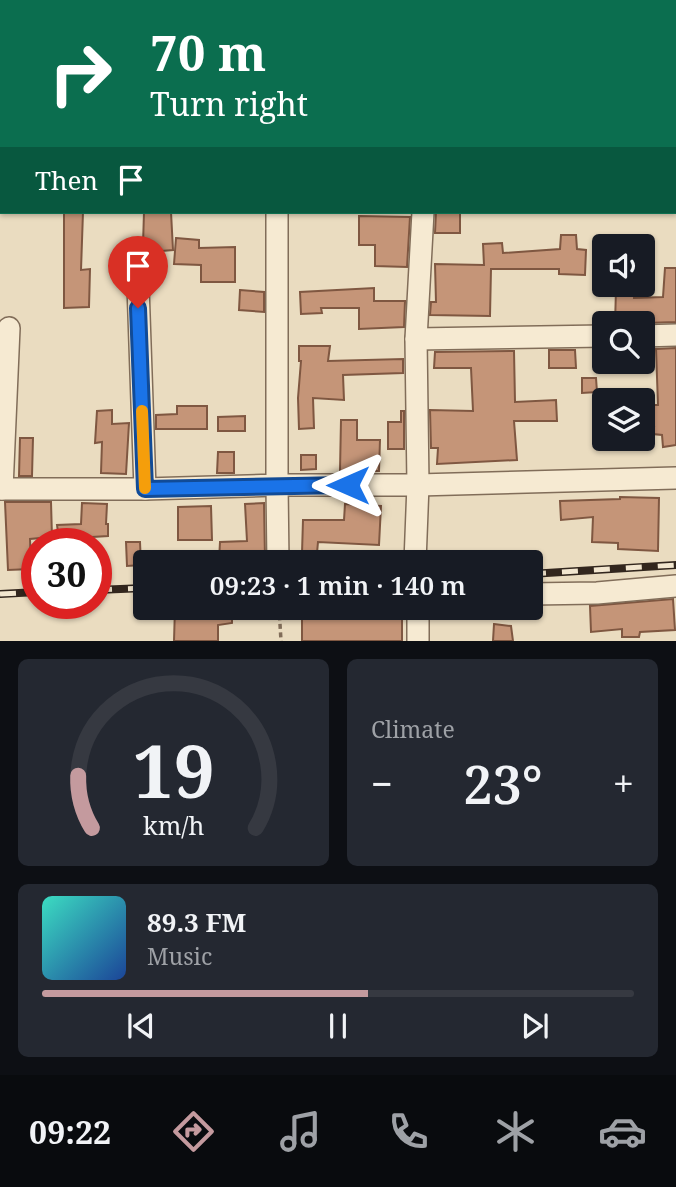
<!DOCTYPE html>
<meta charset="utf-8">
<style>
body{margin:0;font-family:"Noto Serif",serif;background:#242831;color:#f1f3f6;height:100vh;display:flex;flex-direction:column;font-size:26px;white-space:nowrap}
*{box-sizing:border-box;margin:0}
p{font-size:23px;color:#9ea1a6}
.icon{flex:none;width:38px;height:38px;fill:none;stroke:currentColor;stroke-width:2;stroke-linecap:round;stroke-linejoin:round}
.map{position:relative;height:641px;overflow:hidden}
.sheet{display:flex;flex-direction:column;gap:18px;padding:18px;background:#0d0f14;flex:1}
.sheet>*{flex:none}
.top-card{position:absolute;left:0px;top:0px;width:677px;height:214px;box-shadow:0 2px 5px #0004;background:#0b6e4f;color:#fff;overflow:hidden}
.controls{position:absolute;left:592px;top:234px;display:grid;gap:14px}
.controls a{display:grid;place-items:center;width:63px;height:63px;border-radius:7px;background:#171b24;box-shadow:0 2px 5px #0004;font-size:35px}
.speed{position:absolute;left:21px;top:528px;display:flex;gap:14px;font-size:35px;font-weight:700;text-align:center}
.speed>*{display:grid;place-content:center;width:91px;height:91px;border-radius:50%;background:#171b24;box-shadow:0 2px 5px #0004;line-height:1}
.speed .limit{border:10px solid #d22;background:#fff;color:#111}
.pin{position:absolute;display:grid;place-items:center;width:60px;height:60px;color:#fff;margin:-72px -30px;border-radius:50% 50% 50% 0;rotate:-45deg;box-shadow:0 0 7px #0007}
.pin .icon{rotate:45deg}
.me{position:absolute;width:77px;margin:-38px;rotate:270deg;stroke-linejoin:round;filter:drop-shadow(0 0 5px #0008)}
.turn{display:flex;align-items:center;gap:24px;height:147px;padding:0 35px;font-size:32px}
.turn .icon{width:91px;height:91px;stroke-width:2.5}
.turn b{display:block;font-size:49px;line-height:60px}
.then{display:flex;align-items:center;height:66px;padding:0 35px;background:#0003;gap:14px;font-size:26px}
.big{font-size:52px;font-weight:600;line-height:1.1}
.sheet .tile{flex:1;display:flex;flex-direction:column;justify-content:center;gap:10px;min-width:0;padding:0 24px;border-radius:10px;background:#242831}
.sheet .dial{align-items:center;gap:0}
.dial svg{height:182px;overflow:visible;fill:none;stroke:#363941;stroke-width:7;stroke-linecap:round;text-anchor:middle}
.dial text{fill:#f1f3f6;stroke:none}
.song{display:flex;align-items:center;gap:21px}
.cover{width:84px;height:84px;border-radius:10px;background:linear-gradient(135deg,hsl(170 70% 55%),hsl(220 70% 35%))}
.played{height:7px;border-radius:4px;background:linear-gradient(90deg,#c49a9e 55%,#363941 55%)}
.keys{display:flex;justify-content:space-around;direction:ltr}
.heat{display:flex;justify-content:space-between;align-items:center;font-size:38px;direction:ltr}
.sheet .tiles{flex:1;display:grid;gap:18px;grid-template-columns:1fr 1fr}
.tile:last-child{grid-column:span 2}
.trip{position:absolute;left:133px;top:550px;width:410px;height:70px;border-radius:7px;background:#171b24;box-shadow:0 2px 5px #0004;font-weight:600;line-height:70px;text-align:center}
.tabs{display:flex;height:112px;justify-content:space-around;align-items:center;background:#090b0e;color:#9ea1a6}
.tabs .icon{width:49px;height:49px}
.tabs .current{color:#c49a9e}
.tabs b{font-size:32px;color:#f1f3f6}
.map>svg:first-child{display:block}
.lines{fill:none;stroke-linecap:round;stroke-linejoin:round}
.stream{stroke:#6b8980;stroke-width:5}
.building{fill:#c59578;stroke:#7f5741;stroke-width:2}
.minor-casing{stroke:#816d59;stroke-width:24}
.tertiary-casing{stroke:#816d59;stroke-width:30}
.path{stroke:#816d59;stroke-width:3.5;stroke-dasharray:5 3.5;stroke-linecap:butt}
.minor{stroke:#f6ead2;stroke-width:21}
.tertiary{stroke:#f6ead2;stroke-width:26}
.rail-casing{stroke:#32261d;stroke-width:8}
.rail{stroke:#f2e6cf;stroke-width:5;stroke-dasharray:16;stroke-linecap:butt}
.route-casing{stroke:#114b97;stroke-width:18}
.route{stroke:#1a73e8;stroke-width:12}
.slow{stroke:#f59e0b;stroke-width:12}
</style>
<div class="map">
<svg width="676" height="641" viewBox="0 0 676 641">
<rect width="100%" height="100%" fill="#eadcc0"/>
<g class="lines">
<g class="stream">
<path d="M137 2V0"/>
<path d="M0 138H2"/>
</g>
</g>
<g class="building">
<path d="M64 212H83L81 270 90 269 89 307 64 308Z"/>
<path d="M144 212H171L173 250 149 252 143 245Z"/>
<path d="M436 212H460V233H435Z"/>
<path d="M359 216 410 217 407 267 375 266V245H359Z"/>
<path d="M561 235H576L577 249 586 250 585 275 559 274V269H491L490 316 430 315 431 302H436L435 264 484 265 483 244 502 243 503 253 560 249Z"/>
<path d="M176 238 199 240V248L235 247V282H201V265L174 264Z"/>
<path d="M665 268H676V322L615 324 616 289H634V298L663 297Z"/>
<path d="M374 288V301H405L404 327 359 329V308H321L322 313 301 314 300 292Z"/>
<path d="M240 290 264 292V312L239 310Z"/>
<path d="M299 346H330L328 361 403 359V373L343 375 344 400 313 398 314 428 299 429 298 398 301 361H299Z"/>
<path d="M676 348V445L663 447 662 435 653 434 654 427 642 428V405H658L656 349Z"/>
<path d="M549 350H575L576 368H549Z"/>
<path d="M514 351 515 402 556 400 557 421H514L517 460 437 464 438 448H431L430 410 473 411 471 368H434L435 352Z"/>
<path d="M582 378H596L597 392 582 393Z"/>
<path d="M177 406H207V429H156V415L177 414Z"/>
<path d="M112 410V424L129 423 126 474 101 473 102 442 95 443 97 411Z"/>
<path d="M401 411H404V449H388V422H401Z"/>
<path d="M245 416V431H218V417Z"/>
<path d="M341 420H357V440H380L379 471H340Z"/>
<path d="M20 438H33L32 476H19Z"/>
<path d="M218 452H234V473H217Z"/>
<path d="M301 455H316V469L301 470Z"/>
<path d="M620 497 659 498 658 551 618 549V543L592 542 593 517 561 520 560 501 620 499Z"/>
<path d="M5 502H51L52 537 30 539 31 569 8 570Z"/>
<path d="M82 503 107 504 106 524H108V536L59 539 57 525 81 524Z"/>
<path d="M264 503 265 559 219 561 220 542 247 541 245 504Z"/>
<path d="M345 504 381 506 379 545 318 542 317 553H302L303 520H344Z"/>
<path d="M211 506 212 540H178V507Z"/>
<path d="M126 542H140L141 565 127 566Z"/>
<path d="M673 599 675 630 640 632 639 637H622V629L591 632 590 606Z"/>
<path d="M175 607 232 609V623L218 625V641H174Z"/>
<path d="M330 607H402V641H302V608Z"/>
<path d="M494 624 511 626 513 641H493Z"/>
</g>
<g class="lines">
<defs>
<g id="minor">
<path d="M282 2V0"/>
<path d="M137 257 145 489"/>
<path d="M642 336 676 335"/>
<path d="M416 339 604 336"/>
<path d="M0 489H145L277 485V212"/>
<path d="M2 489 9 328"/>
<path d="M278 562 277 485H418L676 478"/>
<path d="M415 562 418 485 416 339 423 212"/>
<path d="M530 594 597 593 676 586"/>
<path d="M418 607V641"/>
</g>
<g id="tertiary">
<path d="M456 0 457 2"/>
<path d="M0 2 2 0"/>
</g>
</defs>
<use href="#minor" class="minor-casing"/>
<use href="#tertiary" class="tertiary-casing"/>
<path class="path" d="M279 607 281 641"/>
<use href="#minor" class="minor"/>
<use href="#tertiary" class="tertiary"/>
<defs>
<g id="rail">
<path d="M580 0 582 2"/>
<path d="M676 77V78"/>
<path d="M530 574 676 565"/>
<path d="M96 590 145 588"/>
<path d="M0 594 37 592"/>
</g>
</defs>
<use href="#rail" class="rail-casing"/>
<use href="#rail" class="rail"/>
</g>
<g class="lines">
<defs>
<path id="route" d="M138 308 145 489 348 485"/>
</defs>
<use href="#route" class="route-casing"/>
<use href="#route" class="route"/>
<path class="slow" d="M142 411 145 488"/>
</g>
</svg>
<div class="controls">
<a><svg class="icon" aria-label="sound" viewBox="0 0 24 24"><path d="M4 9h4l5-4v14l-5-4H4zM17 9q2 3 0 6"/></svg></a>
<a><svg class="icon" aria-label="search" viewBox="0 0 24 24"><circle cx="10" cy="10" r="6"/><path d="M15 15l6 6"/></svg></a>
<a><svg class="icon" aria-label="layers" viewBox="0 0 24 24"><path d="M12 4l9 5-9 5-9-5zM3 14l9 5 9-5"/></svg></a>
</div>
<div class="speed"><div class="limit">30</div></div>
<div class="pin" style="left:138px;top:308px;background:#d93025"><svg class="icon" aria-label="arrive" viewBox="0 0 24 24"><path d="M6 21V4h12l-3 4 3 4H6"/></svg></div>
<svg class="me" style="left:348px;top:485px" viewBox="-20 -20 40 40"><path d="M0-17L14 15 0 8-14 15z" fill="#1a73e8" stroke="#fff" stroke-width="4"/></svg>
<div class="trip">09:23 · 1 min · 140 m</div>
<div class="top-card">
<div class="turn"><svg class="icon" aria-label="right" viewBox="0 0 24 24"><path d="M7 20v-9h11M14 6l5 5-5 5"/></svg><div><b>70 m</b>Turn right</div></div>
<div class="then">Then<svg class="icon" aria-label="arrive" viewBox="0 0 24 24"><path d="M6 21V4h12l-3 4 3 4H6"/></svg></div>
</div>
</div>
<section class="sheet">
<div class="tiles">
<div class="tile dial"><svg viewBox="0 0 100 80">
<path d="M14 69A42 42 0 1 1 86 69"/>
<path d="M14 69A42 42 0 0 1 8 46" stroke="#c49a9e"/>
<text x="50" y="56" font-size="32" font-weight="700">19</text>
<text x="50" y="72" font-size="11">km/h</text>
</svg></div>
<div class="tile"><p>Climate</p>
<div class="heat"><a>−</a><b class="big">23°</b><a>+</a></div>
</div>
<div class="tile">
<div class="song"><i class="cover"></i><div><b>89.3 FM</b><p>Music</p></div></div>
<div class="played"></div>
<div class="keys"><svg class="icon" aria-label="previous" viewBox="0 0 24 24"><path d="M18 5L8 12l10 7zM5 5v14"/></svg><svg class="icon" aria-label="pause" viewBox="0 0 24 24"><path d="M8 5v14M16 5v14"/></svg><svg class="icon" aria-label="next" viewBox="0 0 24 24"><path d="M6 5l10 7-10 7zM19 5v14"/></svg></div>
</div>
</div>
</section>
<nav class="tabs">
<b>09:22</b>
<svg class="icon current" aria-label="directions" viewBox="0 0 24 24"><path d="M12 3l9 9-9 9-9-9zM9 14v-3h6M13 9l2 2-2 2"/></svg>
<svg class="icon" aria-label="music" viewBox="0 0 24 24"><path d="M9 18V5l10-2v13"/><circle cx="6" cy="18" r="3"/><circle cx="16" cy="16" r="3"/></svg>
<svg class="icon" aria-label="phone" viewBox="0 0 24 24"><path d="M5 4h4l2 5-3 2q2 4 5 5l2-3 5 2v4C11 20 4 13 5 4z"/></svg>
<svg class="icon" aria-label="climate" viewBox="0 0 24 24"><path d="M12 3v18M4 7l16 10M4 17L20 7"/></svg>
<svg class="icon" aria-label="car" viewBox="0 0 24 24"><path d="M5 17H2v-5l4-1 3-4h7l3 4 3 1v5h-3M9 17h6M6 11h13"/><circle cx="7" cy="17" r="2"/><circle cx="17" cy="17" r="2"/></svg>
</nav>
